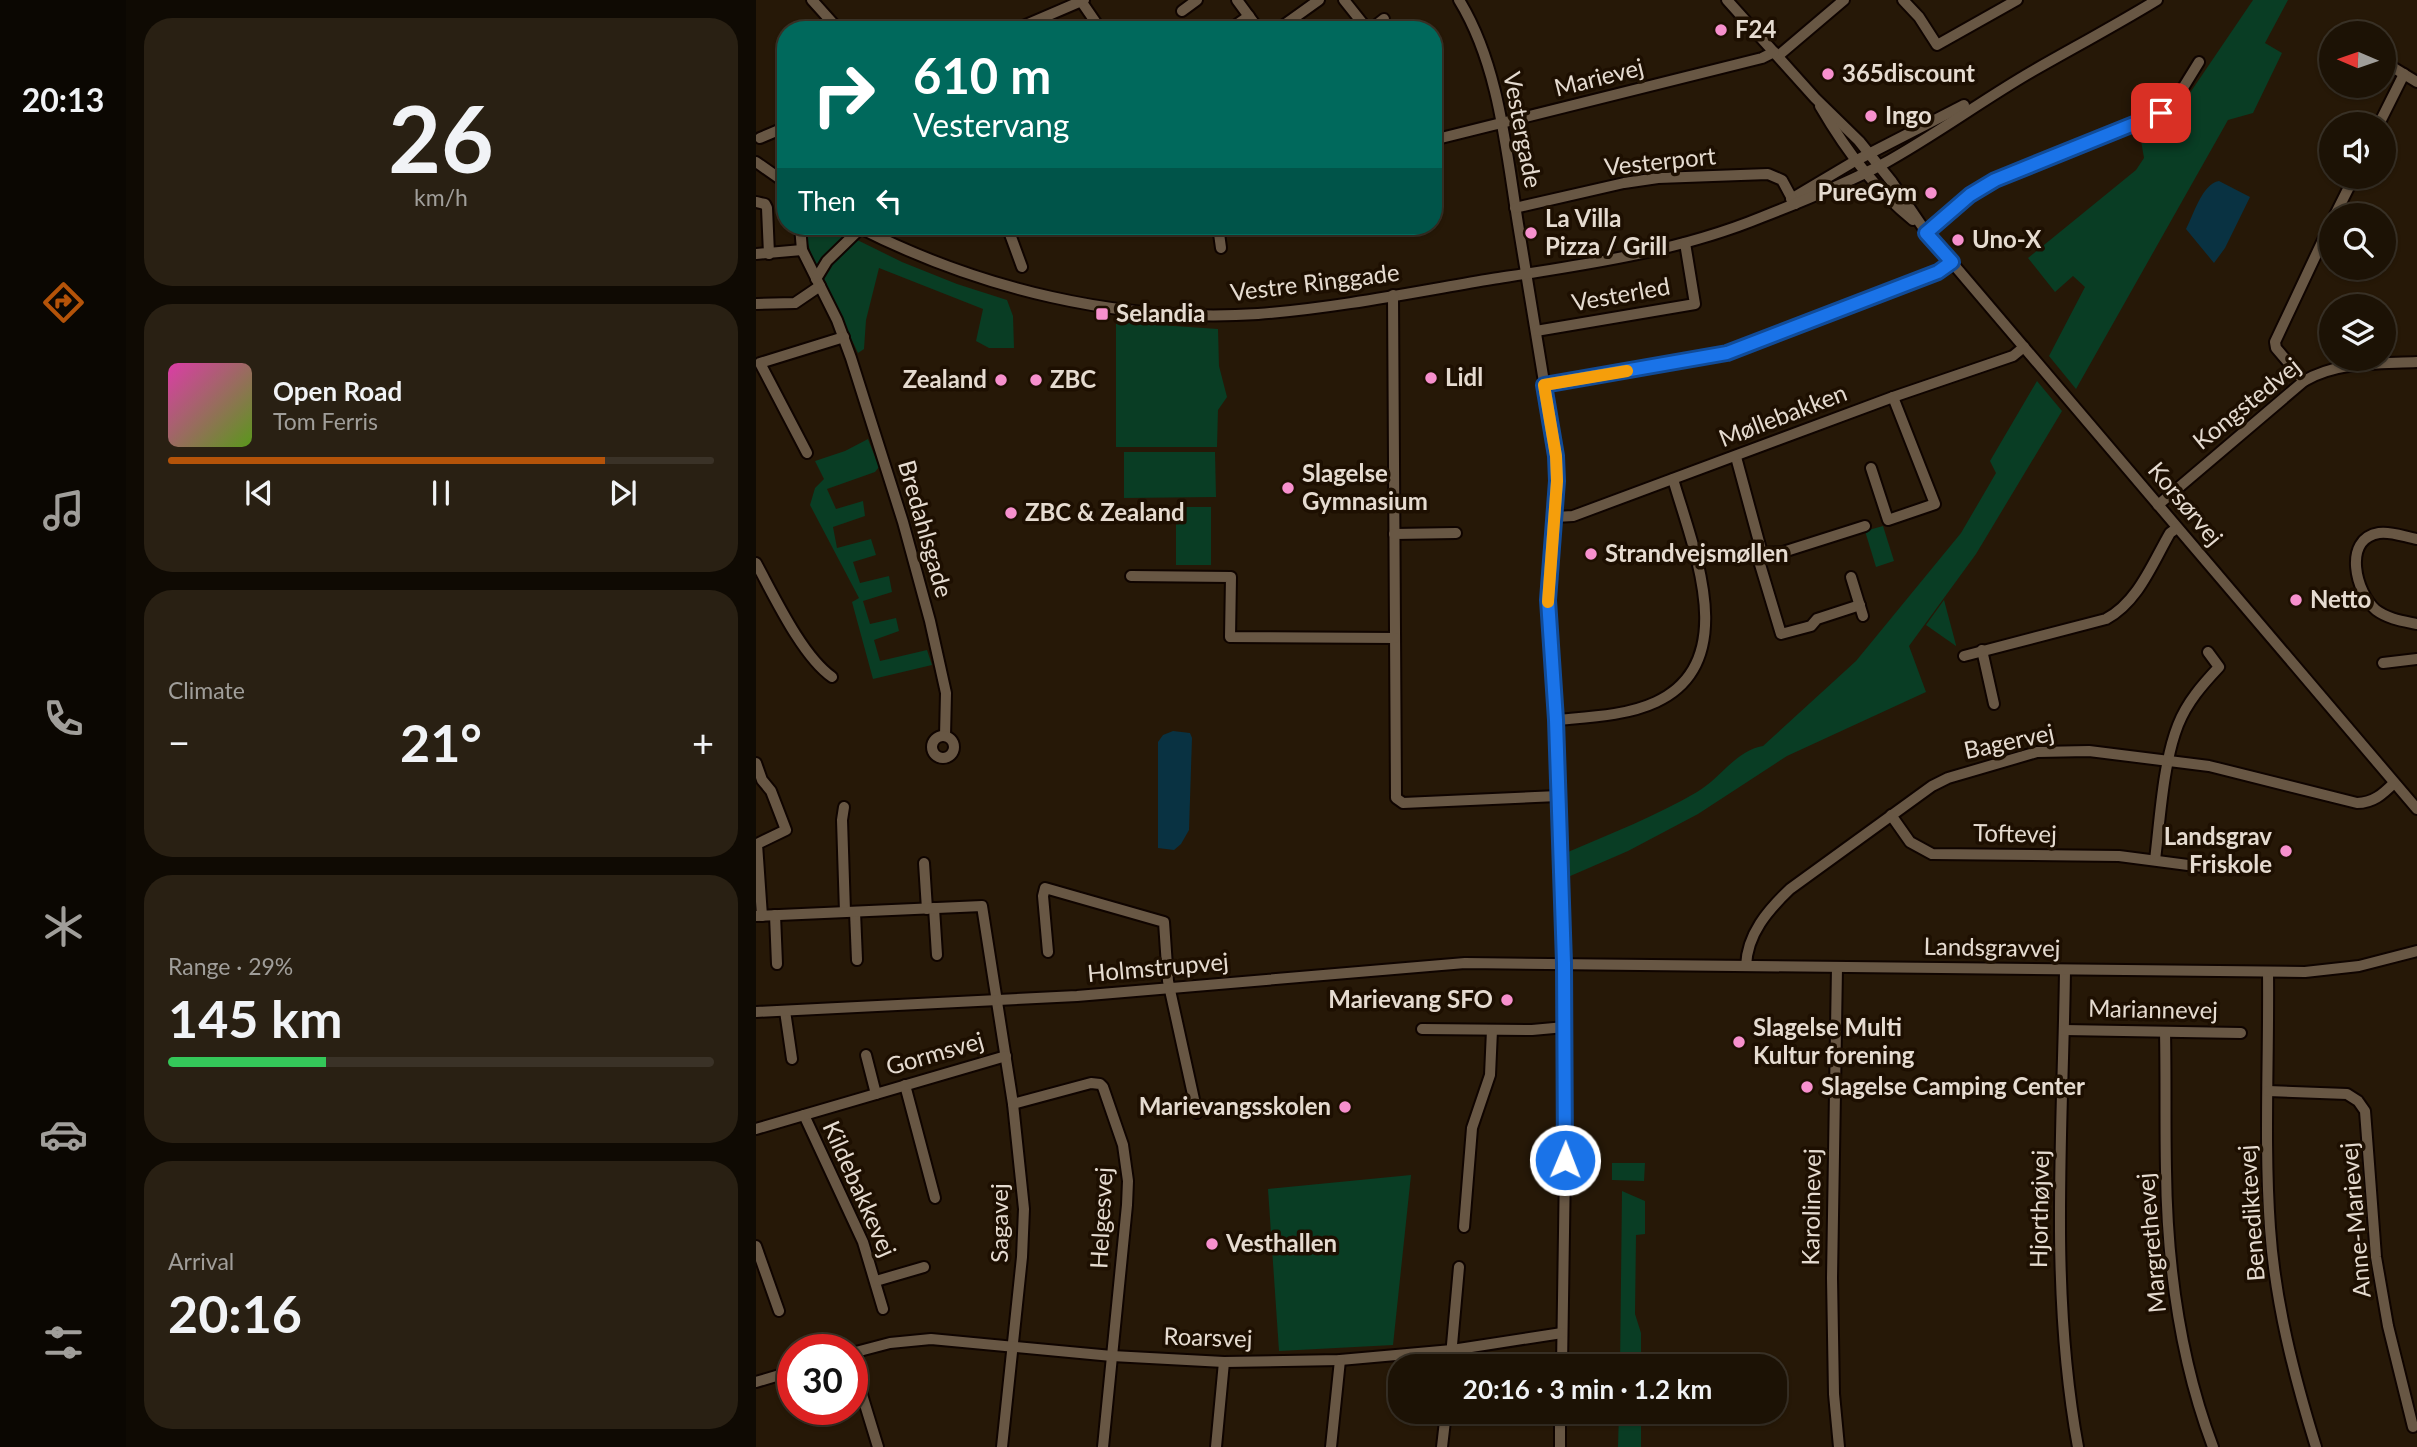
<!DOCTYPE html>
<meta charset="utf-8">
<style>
body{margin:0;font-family:Lato,sans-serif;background:#292013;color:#f1f3f6;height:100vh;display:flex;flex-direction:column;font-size:26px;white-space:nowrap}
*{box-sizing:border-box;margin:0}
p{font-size:23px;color:#a09e9a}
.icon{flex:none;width:38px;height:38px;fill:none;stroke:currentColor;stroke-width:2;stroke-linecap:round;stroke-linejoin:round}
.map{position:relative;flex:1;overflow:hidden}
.sheet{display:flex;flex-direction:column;gap:18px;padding:18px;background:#0f0a03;width:630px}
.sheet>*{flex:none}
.hud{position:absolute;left:21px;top:21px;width:665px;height:214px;border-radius:28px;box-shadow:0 2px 5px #0004,0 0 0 2px #3a3227;background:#00695c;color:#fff;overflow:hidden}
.needle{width:46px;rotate:272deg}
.tools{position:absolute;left:1563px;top:21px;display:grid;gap:14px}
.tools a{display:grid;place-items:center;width:77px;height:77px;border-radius:50%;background:#1c1205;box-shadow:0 2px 5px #0004,0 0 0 2px #3a3227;font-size:35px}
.speed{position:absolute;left:21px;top:1334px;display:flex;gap:14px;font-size:35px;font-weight:700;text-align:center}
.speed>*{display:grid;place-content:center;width:91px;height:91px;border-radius:50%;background:#1c1205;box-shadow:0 2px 5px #0004,0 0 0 2px #3a3227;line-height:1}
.speed .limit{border:10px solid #d22;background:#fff;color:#111}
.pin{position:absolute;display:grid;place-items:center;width:60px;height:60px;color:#fff;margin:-30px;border-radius:14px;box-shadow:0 4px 10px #0006}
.me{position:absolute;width:77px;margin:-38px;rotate:1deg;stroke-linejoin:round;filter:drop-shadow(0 0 5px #0008)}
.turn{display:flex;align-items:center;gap:24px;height:147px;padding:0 21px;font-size:32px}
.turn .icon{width:91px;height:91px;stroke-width:2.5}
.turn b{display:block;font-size:49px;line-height:60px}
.then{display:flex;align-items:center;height:66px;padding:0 21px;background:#0003;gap:14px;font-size:26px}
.big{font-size:52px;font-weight:700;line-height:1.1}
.sheet .widget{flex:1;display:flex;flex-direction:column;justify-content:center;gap:10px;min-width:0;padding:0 24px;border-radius:28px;background:#292013}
.sheet .dial{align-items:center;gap:0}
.dial b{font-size:91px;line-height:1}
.song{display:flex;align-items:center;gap:21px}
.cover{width:84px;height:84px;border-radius:10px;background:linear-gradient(135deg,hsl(320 70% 55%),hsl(90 70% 35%))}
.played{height:7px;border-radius:4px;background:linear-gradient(90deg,#b45309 80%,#3a3227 80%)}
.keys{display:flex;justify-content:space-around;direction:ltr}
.heat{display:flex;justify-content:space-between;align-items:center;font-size:38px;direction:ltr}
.charge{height:10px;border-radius:5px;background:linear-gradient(90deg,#34c759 29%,#3a3227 0)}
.trip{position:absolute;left:632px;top:1354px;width:399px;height:70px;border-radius:28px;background:#1c1205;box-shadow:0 2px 5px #0004,0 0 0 2px #3a3227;font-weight:700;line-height:70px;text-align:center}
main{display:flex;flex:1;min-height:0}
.tab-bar{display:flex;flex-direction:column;width:126px;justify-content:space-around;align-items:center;background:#0b0702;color:#a09e9a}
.tab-bar .icon{width:49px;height:49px}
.tab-bar .on{color:#b45309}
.tab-bar b{font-size:32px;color:#f1f3f6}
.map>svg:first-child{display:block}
.green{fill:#093d24}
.water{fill:#093242}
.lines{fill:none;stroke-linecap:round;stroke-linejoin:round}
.minor-casing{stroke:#0f0400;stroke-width:14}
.minor{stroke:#685744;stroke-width:10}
.route-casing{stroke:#114b97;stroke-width:18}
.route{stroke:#1a73e8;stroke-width:12}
.slow{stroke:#f59e0b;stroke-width:12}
.poi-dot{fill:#f790cd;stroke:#1d0f01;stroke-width:2.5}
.labels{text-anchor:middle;stroke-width:7;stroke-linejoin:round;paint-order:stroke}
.poi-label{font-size:24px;font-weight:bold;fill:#e5dbd0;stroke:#1d0f01;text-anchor:start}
.street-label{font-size:24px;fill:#e5dbd0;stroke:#1d0f01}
</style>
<main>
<nav class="tab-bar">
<b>20:13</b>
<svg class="icon on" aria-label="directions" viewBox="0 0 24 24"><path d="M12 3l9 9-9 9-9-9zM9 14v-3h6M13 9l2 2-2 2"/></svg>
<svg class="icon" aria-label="music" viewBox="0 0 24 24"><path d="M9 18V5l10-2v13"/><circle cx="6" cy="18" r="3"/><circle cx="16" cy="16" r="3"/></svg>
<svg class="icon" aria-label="phone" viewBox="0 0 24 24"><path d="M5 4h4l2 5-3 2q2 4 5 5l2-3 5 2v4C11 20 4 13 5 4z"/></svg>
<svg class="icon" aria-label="climate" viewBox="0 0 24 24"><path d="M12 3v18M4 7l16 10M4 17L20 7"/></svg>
<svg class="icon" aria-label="car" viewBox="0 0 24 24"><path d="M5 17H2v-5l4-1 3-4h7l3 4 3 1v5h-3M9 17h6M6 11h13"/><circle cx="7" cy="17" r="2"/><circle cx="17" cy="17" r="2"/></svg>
<svg class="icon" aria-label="filters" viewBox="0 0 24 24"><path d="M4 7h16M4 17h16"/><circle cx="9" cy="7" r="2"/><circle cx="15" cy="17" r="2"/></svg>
</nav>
<section class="sheet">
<div class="widget dial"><b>26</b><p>km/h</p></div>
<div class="widget">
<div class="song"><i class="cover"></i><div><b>Open Road</b><p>Tom Ferris</p></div></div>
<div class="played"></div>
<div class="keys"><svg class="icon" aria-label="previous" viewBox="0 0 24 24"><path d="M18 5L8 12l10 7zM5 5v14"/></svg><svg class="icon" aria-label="pause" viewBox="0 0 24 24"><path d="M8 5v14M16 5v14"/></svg><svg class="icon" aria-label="next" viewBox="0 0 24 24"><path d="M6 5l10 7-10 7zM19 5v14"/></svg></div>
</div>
<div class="widget"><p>Climate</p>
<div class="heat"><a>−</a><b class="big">21°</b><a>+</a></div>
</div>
<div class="widget"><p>Range · 29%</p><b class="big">145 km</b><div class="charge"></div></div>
<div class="widget"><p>Arrival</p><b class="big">20:16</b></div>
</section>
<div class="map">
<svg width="1661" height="1447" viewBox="0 0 1661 1447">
<rect width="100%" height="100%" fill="#261807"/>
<g class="green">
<path d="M1497 0H1532L1509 43 1526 53 1497 113 1472 120 1320 389 1293 356 1329 287 1317 276 1299 292 1272 258 1380 170 1388 158 1383 129 1421 112Z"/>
<path d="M51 226H73L146 262 201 284 251 300 257 316 258 348H233L220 341 227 309 123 268 110 320 108 349 102 353 55 254 50 237Z"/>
<path d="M360 322 462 329 463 366 471 397 462 410 461 447H360Z"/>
<path d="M1281 381 1306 411 1220 554 1153 646 1170 692 1031 756 942 814 872 851 812 877V852C856 833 900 816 941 792 965 778 979 751 1007 746L1100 661 1205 533 1240 473 1234 461Z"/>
<path d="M112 439 123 467 119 472 71 489 80 509 107 501 109 516 77 527 81 548 115 539 120 555 97 562 104 583 133 576 136 592 107 601 114 624 140 618 143 631 118 640 124 661 171 650 176 665 117 679 96 602 103 598 54 505 59 488 68 479 59 461 89 451Z"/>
<path d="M368 452H459L460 497 368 498Z"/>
<rect x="420" y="507" width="35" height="58"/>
<path d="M1127 526 1138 561 1120 567 1109 531Z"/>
<path d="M1188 600 1200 645V646L1170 625Z"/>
<path d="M856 1163H889L888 1181 856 1180Z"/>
<path d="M655 1175 637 1345 523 1351 512 1189Z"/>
<path d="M866 1191 889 1201V1234L880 1235 879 1314 885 1333V1367H864Z"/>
<path d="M863 1412H885V1447H862Z"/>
</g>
<g class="water">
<path d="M1463 181 1494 197 1469 248 1458 263 1430 229C1438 214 1446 184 1463 181Z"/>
<path d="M417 731 434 733 436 738 433 830 425 844 418 850 402 848V742L407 735Z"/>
</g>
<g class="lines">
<defs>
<g id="minor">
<path d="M56 0 83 30"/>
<path d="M481 0 503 30"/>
<path d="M588 0 612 30"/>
<path d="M703 0C743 65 750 150 762 224 774 301 787 378 800 455L801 481 792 600 800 720 808 963 810 1098 806 1367"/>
<path d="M971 0 1059 98 1103 141 1136 182 1170 232 1661 809"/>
<path d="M1147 0 1163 17 1181 45 1261 0"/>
<path d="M325 1 345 30"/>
<path d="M426 11 441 0"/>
<path d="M258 30 328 0"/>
<path d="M473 30 493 16"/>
<path d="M521 30 563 0"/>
<path d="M614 30 628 19"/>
<path d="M1022 56 1088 0"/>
<path d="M1628 62 1661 82"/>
<path d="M1064 106C1089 149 1118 189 1157 220"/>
<path d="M1623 124 1648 74"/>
<path d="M4 138 30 127"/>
<path d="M677 140 1006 58 1018 52"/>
<path d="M0 162 30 183"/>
<path d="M1035 199 1099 161 1208 105"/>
<path d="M0 202 9 204 11 208 13 254"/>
<path d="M759 208 868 183 902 178 1012 174 1026 180 1039 204"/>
<path d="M1579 215 1598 177"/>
<path d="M44 226 46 250 81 320 95 358 147 522 174 621 190 693 189 736"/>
<path d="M100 226C223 289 364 323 502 314 581 308 659 292 736 279 827 265 921 252 1006 217 1047 201 1089 184 1127 164 1178 136 1225 101 1275 72 1317 48 1360 25 1401 0"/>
<path d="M251 226 266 267"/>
<path d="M462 226 465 248"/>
<path d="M1170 232 1214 195 1239 180 1405 112 1419 101 1443 62"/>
<path d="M0 254 46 250"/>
<path d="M60 279 71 261 105 228"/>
<path d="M637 295 640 798 647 803 802 796"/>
<path d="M0 304 39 303 64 286"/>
<path d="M780 331 939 304 929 243"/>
<path d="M1548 381 1520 348 1519 342 1575 223"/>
<path d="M788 385 971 353 1182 272 1196 262"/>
<path d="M51 453 4 363 88 337"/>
<path d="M980 457 1006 553"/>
<path d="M1115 468 1132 520 1179 504 1137 397"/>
<path d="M1402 505 1548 381C1581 361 1623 364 1661 362"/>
<path d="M799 517 817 516 1137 397 1257 356 1268 347"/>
<path d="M638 534 700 533"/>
<path d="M1661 539C1649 537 1635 531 1623 533 1586 539 1600 593 1620 610 1632 619 1647 621 1661 624"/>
<path d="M0 563C18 596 46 656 76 677"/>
<path d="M375 576 475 577 474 637 639 638"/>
<path d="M1095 577 1107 616"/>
<path d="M1104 605 1061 619 1055 626 1025 634 1003 561 1006 553 1027 552 1109 526"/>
<path d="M1226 650 1238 704"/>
<path d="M1208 656 1350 619C1382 602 1396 564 1414 533L1421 528"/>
<path d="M1627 663 1661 659"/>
<path d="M800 720C832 717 870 716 900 702 987 662 936 546 917 479"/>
<circle cx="187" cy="747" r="11"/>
<path d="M0 763 6 780 15 791 30 830 1 844 6 916"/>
<path d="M88 807 86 820 89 912"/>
<path d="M1135 815 1154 842 1176 854 1363 856 1455 868"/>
<path d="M1399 860C1404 819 1407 763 1422 725 1431 702 1447 684 1463 667L1452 652"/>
<path d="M168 863 171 909"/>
<path d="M178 908 181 955"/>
<path d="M99 912 101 960"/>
<path d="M19 915 21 964"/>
<path d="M0 916 226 906 257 1104 268 1209 266 1257 246 1447"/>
<path d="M292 952 287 896 289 888 408 922 412 981 441 1113"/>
<path d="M990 966C991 934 1012 910 1034 889L1176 786 1192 778 1281 752 1333 751 1453 766 1601 803C1617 803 1627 794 1638 783"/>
<path d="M1081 967 1076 1278 1078 1394 1083 1447"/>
<path d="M1309 970C1307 1129 1293 1289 1322 1447"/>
<path d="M1512 972C1513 1057 1508 1143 1514 1228 1519 1302 1538 1376 1560 1447"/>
<path d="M29 1011 36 1059"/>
<path d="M0 1012 321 996 709 963 1549 972 1603 966 1661 951"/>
<path d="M666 1029 776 1030 809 1027"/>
<path d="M1308 1030 1485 1033"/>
<path d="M1409 1032C1410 1078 1409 1124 1410 1170 1411 1263 1424 1360 1457 1447"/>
<path d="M110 1055 120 1094"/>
<path d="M149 1085 179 1198"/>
<path d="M1512 1091 1591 1094 1602 1101 1609 1111 1620 1257 1632 1326 1657 1427"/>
<path d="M257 1104 335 1083 344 1084 347 1087 367 1145 372 1181 371 1205 347 1447"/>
<path d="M48 1115 107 1242 127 1309"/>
<path d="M0 1129 250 1056"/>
<path d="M708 1227 716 1128 734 1075 736 1030"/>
<path d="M0 1246 23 1311"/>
<path d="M120 1281 168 1267"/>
<path d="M96 1353 134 1343 175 1339 356 1356 468 1362 584 1360 696 1350 806 1333"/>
<path d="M96 1362 122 1447"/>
<path d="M694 1367 703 1267"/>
<path d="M0 1382 37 1371"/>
<path d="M460 1447 468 1362"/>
<path d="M575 1447 584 1360"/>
<path d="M686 1447 690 1412"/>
<path d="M804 1447V1412"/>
</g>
</defs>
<use href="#minor" class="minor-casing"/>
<use href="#minor" class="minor"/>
</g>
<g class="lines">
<defs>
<path id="route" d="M809 1160 808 963 800 720 792 600 801 481 800 456 788 385 971 353 1182 272 1196 262 1170 233 1214 195 1239 180 1405 113"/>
</defs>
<use href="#route" class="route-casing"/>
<use href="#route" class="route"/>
<path class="slow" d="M792 602 801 481 800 456 788 385 871 371"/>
</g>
<g class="poi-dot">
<circle cx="965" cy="30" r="7"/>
<circle cx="1072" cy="74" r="7"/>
<circle cx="1115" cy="116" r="7"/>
<circle cx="1175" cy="193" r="7"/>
<circle cx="775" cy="233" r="7"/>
<circle cx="1202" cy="240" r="7"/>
<rect x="339" y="307" width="14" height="14" rx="3.5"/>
<circle cx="675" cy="378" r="7"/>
<circle cx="245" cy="380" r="7"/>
<circle cx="280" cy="380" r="7"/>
<circle cx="532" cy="488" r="7"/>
<circle cx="255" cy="513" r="7"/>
<circle cx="835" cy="554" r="7"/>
<circle cx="1540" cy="600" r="7"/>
<circle cx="1530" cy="851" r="7"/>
<circle cx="751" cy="1000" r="7"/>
<circle cx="983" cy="1042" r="7"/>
<circle cx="1051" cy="1087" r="7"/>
<circle cx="589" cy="1107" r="7"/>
<circle cx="456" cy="1244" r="7"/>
</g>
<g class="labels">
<g class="poi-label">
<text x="979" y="38">F24</text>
<text x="1086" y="82">365discount</text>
<text x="1129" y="124">Ingo</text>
<text x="1161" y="201" text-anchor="end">PureGym</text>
<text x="789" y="227">La Villa<tspan x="789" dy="28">Pizza / Grill</tspan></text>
<text x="1216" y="248">Uno-X</text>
<text x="360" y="322">Selandia</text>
<text x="689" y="386">Lidl</text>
<text x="231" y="388" text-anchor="end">Zealand</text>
<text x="294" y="388">ZBC</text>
<text x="546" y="482">Slagelse<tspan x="546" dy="28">Gymnasium</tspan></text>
<text x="269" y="521">ZBC &amp; Zealand</text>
<text x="849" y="562">Strandvejsmøllen</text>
<text x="1554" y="608">Netto</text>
<text x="1516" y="845" text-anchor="end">Landsgrav<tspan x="1516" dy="28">Friskole</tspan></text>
<text x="737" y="1008" text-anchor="end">Marievang SFO</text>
<text x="997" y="1036">Slagelse Multi<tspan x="997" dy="28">Kultur forening</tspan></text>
<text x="1065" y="1095">Slagelse Camping Center</text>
<text x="575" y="1115" text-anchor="end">Marievangsskolen</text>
<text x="470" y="1252">Vesthallen</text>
</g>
<g class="street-label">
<text transform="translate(843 78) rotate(-14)" y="8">Marievej</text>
<text transform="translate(766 130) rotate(79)" y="8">Vestergade</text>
<text transform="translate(904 162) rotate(-6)" y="8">Vesterport</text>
<text transform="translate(559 283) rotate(-7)" y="8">Vestre Ringgade</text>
<text transform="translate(865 295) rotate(-10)" y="8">Vesterled</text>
<text transform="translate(1491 404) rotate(-39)" y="8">Kongstedvej</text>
<text transform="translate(1027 416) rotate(-21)" y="8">Møllebakken</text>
<text transform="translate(1429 504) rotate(50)" y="8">Korsørvej</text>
<text transform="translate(169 529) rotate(74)" y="8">Bredahlsgade</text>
<text transform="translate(1253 742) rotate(-12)" y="8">Bagervej</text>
<text transform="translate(1259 834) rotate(1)" y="8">Toftevej</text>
<text transform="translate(1236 948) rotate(1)" y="8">Landsgravvej</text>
<text transform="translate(402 968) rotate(-5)" y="8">Holmstrupvej</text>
<text transform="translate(1397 1010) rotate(1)" y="8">Mariannevej</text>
<text transform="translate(179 1054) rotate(-16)" y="8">Gormsvej</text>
<text transform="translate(103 1189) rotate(66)" y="8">Kildebakkevej</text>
<text transform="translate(1056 1207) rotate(-89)" y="8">Karolinevej</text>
<text transform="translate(1284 1209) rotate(-89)" y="8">Hjorthøjvej</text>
<text transform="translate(1496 1213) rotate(-94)" y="8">Benediktevej</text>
<text transform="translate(346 1218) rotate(-87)" y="8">Helgesvej</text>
<text transform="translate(1600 1220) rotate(-95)" y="8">Anne-Marievej</text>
<text transform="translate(244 1223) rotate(-90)" y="8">Sagavej</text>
<text transform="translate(1396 1243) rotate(-95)" y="8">Margrethevej</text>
<text transform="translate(452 1338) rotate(2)" y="8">Roarsvej</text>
</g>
</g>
</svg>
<div class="tools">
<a><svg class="needle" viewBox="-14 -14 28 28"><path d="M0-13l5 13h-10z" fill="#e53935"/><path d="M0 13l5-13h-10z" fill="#a09e9a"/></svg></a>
<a><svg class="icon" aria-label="sound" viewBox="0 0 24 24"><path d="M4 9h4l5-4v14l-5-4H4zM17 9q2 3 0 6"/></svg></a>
<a><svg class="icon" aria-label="search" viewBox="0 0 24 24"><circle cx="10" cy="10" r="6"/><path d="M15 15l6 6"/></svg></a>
<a><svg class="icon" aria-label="layers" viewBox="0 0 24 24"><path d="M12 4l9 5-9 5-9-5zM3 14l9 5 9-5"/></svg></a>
</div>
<div class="speed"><div class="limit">30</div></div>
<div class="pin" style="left:1405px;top:113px;background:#d93025"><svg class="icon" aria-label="arrive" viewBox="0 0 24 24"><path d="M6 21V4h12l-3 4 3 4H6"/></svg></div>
<svg class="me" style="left:809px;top:1160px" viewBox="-20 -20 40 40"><circle r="17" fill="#1a73e8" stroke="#fff" stroke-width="3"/><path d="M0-11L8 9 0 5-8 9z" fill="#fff"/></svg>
<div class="trip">20:16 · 3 min · 1.2 km</div>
<div class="hud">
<div class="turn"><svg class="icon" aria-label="right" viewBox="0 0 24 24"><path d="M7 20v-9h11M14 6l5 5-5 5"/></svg><div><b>610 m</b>Vestervang</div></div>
<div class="then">Then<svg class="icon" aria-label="left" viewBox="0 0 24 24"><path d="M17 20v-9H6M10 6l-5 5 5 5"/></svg></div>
</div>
</div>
</main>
